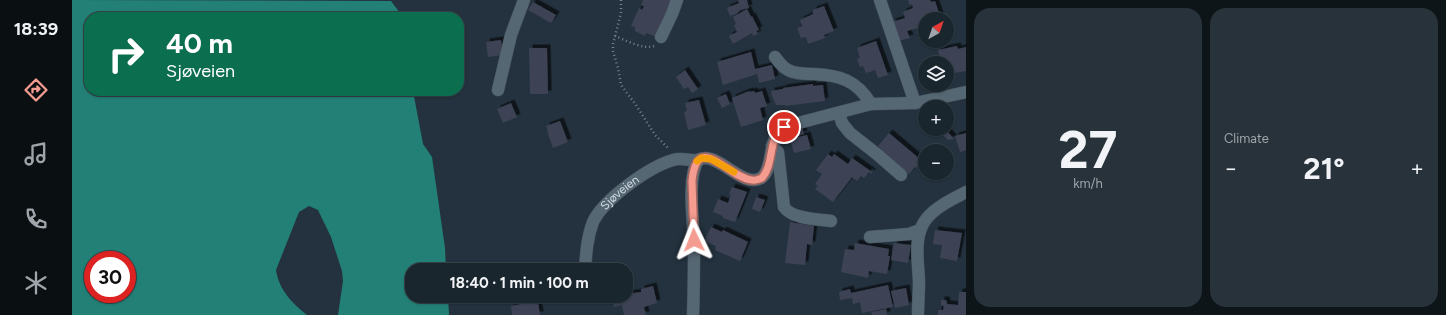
<!DOCTYPE html>
<meta charset="utf-8">
<style>
body{margin:0;font-family:Figtree,sans-serif;background:#27323a;color:#f1f3f6;height:100vh;display:flex;flex-direction:column;font-size:15px;white-space:nowrap}
*{box-sizing:border-box;margin:0}
p{font-size:13px;color:#9fa5aa}
.icon{flex:none;width:22px;height:22px;fill:none;stroke:currentColor;stroke-width:2;stroke-linecap:round;stroke-linejoin:round}
.map{position:relative;flex:1;overflow:hidden}
.drawer{display:flex;flex-direction:column;gap:8px;padding:8px;background:#0e1519;width:480px}
.drawer>*{flex:none}
.hud{position:absolute;left:12px;top:12px;width:380px;height:84px;border-radius:16px;box-shadow:0 1px 3px #0004,0 0 0 1px #38434a;background:#0b6e4f;color:#fff;overflow:hidden}
.needle{width:26px;rotate:40deg}
.tools{position:absolute;left:846px;top:12px;display:grid;gap:8px}
.tools a{display:grid;place-items:center;width:36px;height:36px;border-radius:50%;background:#1a262e;box-shadow:0 1px 3px #0004,0 0 0 1px #38434a;font-size:20px}
.speed{position:absolute;left:12px;top:251px;display:flex;gap:8px;font-size:20px;font-weight:700;text-align:center}
.speed>*{display:grid;place-content:center;width:52px;height:52px;border-radius:50%;background:#1a262e;box-shadow:0 1px 3px #0004,0 0 0 1px #38434a;line-height:1}
.speed .limit{border:6px solid #d22;background:#fff;color:#111}
.pin{position:absolute;display:grid;place-items:center;width:34px;height:34px;color:#fff;margin:-17px;border:2px solid #fff;border-radius:50%;box-shadow:0 1px 4px #0007}
.me{position:absolute;width:44px;margin:-22px;rotate:358deg;stroke-linejoin:round;filter:drop-shadow(0 0 3px #0008)}
.turn{display:flex;align-items:center;gap:14px;height:84px;padding:0 16px;font-size:18px}
.turn .icon{width:52px;height:52px;stroke-width:2.5}
.turn b{display:block;font-size:28px;line-height:34px}
.big{font-size:30px;font-weight:700;line-height:1.1}
.drawer .widget{flex:1;display:flex;flex-direction:column;justify-content:center;gap:6px;min-width:0;padding:0 14px;border-radius:16px;background:#27323a}
.drawer .dial{align-items:center;gap:0}
.dial b{font-size:52px;line-height:1}
.heat{display:flex;justify-content:space-between;align-items:center;font-size:22px;direction:ltr}
.drawer .tiles{flex:1;display:grid;gap:8px;grid-template-columns:repeat(2,1fr)}
.trip{position:absolute;left:333px;top:263px;width:228px;height:40px;border-radius:16px;background:#1a262e;box-shadow:0 1px 3px #0004,0 0 0 1px #38434a;font-weight:700;line-height:40px;text-align:center}
main{display:flex;flex:1;min-height:0}
.tabs{display:flex;flex-direction:column;width:72px;justify-content:space-around;align-items:center;background:#0a0f12;color:#9fa5aa}
.tabs .icon{width:28px;height:28px}
.tabs .selected{color:#f59c91}
.tabs b{font-size:18px;color:#f1f3f6}
.map>svg:first-child{display:block}
.water{fill:#238076;fill-rule:evenodd}
.building{fill:#3d4354;filter:url(#shadow)}
.lines{fill:none;stroke-linecap:round;stroke-linejoin:round}
.minor-casing{stroke:#424f59;stroke-width:13}
.path{stroke:#75828c;stroke-width:2.5;stroke-dasharray:1 3;stroke-linecap:butt}
.minor{stroke:#566774;stroke-width:12}
.route-casing{stroke:#9f655e;stroke-width:10}
.route{stroke:#f59c91;stroke-width:7}
.slow{stroke:#f59e0b;stroke-width:7}
.labels{text-anchor:middle;stroke-width:4;stroke-linejoin:round;paint-order:stroke}
.street-label{font-size:12px;fill:#cfd9e0;stroke:#23323e}
</style>
<main>
<nav class="tabs">
<b>18:39</b>
<svg class="icon selected" aria-label="directions" viewBox="0 0 24 24"><path d="M12 3l9 9-9 9-9-9zM9 14v-3h6M13 9l2 2-2 2"/></svg>
<svg class="icon" aria-label="music" viewBox="0 0 24 24"><path d="M9 18V5l10-2v13"/><circle cx="6" cy="18" r="3"/><circle cx="16" cy="16" r="3"/></svg>
<svg class="icon" aria-label="phone" viewBox="0 0 24 24"><path d="M5 4h4l2 5-3 2q2 4 5 5l2-3 5 2v4C11 20 4 13 5 4z"/></svg>
<svg class="icon" aria-label="climate" viewBox="0 0 24 24"><path d="M12 3v18M4 7l16 10M4 17L20 7"/></svg>
</nav>
<div class="map">
<svg width="894" height="315" viewBox="0 0 894 315">
<defs>
<filter id="shadow"><feDropShadow dx="3.5" dy="-3.5" stdDeviation="0" flood-color="#0009"/></filter>
</defs>
<rect width="100%" height="100%" fill="#23323e"/>
<path class="water" d="M0 0 319 1 331 17H17V91H341L351 144 360 157 373 248 374 270H340V296H376L377 315H266L271 281 270 271 259 237 246 210 237 206 227 212 204 270C207 290 220 303 235 315H0ZM21 260H55V294H21Z"/>
<g class="building">
<path d="M571 0H602L585 37 574 33 573 36 563 31V27L559 26 567 8 570 10 572 6 569 5Z"/>
<path d="M666 0H675L677 8 668 10 666 12V13L658 16 655 8 667 3Z"/>
<path d="M836 0H858L859 2 863 1 869 19H853V26L835 31 838 38 826 41 820 22 833 18 831 12 841 8 840 4 838 5Z"/>
<path d="M461 2 484 15 479 23 456 10Z"/>
<path d="M752 6 762 31 752 35 753 38 736 44 734 37 729 38 725 28 730 26 728 20 741 14V10Z"/>
<path d="M675 9 679 17 680 16 687 30 684 31 686 34 681 36 680 33 661 44 657 36 665 32 662 25 664 24 661 17Z"/>
<path d="M429 40 431 55 416 57 414 42Z"/>
<path d="M804 41 816 75 806 78 803 70 794 73 791 66 788 67 785 59 788 58 785 48Z"/>
<path d="M885 46 886 49 894 47V71L882 73 881 69 875 71V63H869L866 50Z"/>
<path d="M457 48H475L476 94H458Z"/>
<path d="M679 52 683 69 700 65 703 79 687 83 685 74 651 85 645 62Z"/>
<path d="M613 70 626 89 620 93 616 87 612 89 604 77Z"/>
<path d="M741 84V86L751 85 753 101 713 106V105H704L700 96 699 91 711 89V88Z"/>
<path d="M677 91 678 92 682 91 683 93 690 91 695 106 688 108 691 120 669 127 660 98Z"/>
<path d="M654 94 658 104 650 108 645 98Z"/>
<path d="M627 100 634 125 616 130 612 112 615 111 613 103Z"/>
<path d="M439 103 445 117 431 123 425 109Z"/>
<path d="M488 121 496 142 481 148 475 131H476L474 126Z"/>
<path d="M730 127 732 134 720 138 718 130Z"/>
<path d="M871 129H873L882 139 876 140 868 132Z"/>
<path d="M817 133 849 160 846 163 848 164 844 168 843 167 837 174 806 146Z"/>
<path d="M894 133V150L888 152 883 136Z"/>
<path d="M735 135 739 149 722 153 718 139Z"/>
<path d="M756 154 760 157 762 154 776 164 780 158 800 172 799 174 797 172 792 178 789 176 785 181 780 177 761 202 743 189 746 186 743 184 750 174 744 170Z"/>
<path d="M660 187 675 192 663 222 651 218V216L641 212 646 199 656 203 659 195 657 194Z"/>
<path d="M684 197 693 200 688 212 680 209Z"/>
<path d="M718 222 742 226 740 245 735 244 733 265 713 263Z"/>
<path d="M639 227 650 232 651 230 676 242 668 261 643 250 644 246 632 241Z"/>
<path d="M863 230 890 233 885 261 868 258 870 245 861 244Z"/>
<path d="M783 243 817 249 816 256H818L815 274 797 271 796 278 769 272 773 249 782 250Z"/>
<path d="M822 243 839 245 836 263 819 260Z"/>
<path d="M816 285 821 307 790 313 788 302 781 304 780 298 768 300 767 292 778 289 779 293Z"/>
<path d="M581 286 585 303 572 307 574 315H552L550 305 542 307 540 296H554V294L569 292V289Z"/>
<path d="M834 288 837 305 823 308 819 291Z"/>
<path d="M887 292H894V315H866V310H871L872 306 869 305V300H874L875 304 886 305Z"/>
<path d="M448 296H460L461 303 466 302 468 315H440L439 306 449 304Z"/>
<path d="M814 309 815 315H800L799 312Z"/>
</g>
<g class="lines">
<defs>
<g id="minor">
<path d="M808 0 843 103"/>
<path d="M589 37 600 14 605 0"/>
<path d="M703 57C707 62 710 67 716 70 723 74 733 74 741 74 767 75 785 80 799 104"/>
<path d="M426 90 439 35 452 0"/>
<path d="M767 113 770 123 778 133 806 155 829 175"/>
<path d="M700 146 706 152 712 207C720 219 745 219 759 221"/>
<path d="M798 237 837 234 848 230"/>
<path id="s1" d="M513 270C514 254 515 238 521 222 532 199 577 167 601 160 609 157 617 161 625 160 628 159 631 158 634 158 651 159 673 188 689 178 702 170 695 139 711 127L799 104 843 103 894 92"/>
<path d="M621 315C622 290 622 266 622 241 621 220 615 178 626 160"/>
<path d="M846 315C846 304 847 292 847 281 846 260 841 235 855 218 865 206 881 199 894 192"/>
</g>
</defs>
<use href="#minor" class="minor-casing"/>
<g class="path">
<path d="M549 0V13L541 44V51L546 68 549 85 564 105 583 135 597 149"/>
<path d="M543 36C553 40 572 50 582 46"/>
</g>
<use href="#minor" class="minor"/>
</g>
<g class="lines">
<defs>
<path id="route" d="M622 240 620 181C625 129 657 179 680 180 683 181 687 179 690 178 703 163 695 139 712 127"/>
</defs>
<use href="#route" class="route-casing"/>
<use href="#route" class="route"/>
<path class="slow" d="M625 161 629 158 639 159 662 172"/>
</g>
<g class="labels">
<g class="street-label">
<text dy="4" stroke="none"><textPath href="#s1" startOffset="89">Sjøveien</textPath></text>
</g>
</g>
</svg>
<div class="tools">
<a><svg class="needle" viewBox="-14 -14 28 28"><path d="M0-13l5 13h-10z" fill="#e53935"/><path d="M0 13l5-13h-10z" fill="#9fa5aa"/></svg></a>
<a><svg class="icon" aria-label="layers" viewBox="0 0 24 24"><path d="M12 4l9 5-9 5-9-5zM3 14l9 5 9-5"/></svg></a>
<a>+</a>
<a>−</a>
</div>
<div class="speed"><div class="limit">30</div></div>
<div class="pin" style="left:712px;top:127px;background:#d93025"><svg class="icon" aria-label="arrive" viewBox="0 0 24 24"><path d="M6 21V4h12l-3 4 3 4H6"/></svg></div>
<svg class="me" style="left:622px;top:240px" viewBox="-20 -20 40 40"><path d="M0-17L14 15 0 8-14 15z" fill="#f59c91" stroke="#fff" stroke-width="4"/></svg>
<div class="trip">18:40 · 1 min · 100 m</div>
<div class="hud">
<div class="turn"><svg class="icon" aria-label="right" viewBox="0 0 24 24"><path d="M7 20v-9h11M14 6l5 5-5 5"/></svg><div><b>40 m</b>Sjøveien</div></div>
</div>
</div>
<section class="drawer">
<div class="tiles">
<div class="widget dial"><b>27</b><p>km/h</p></div>
<div class="widget"><p>Climate</p>
<div class="heat"><a>−</a><b class="big">21°</b><a>+</a></div>
</div>
</div>
</section>
</main>
